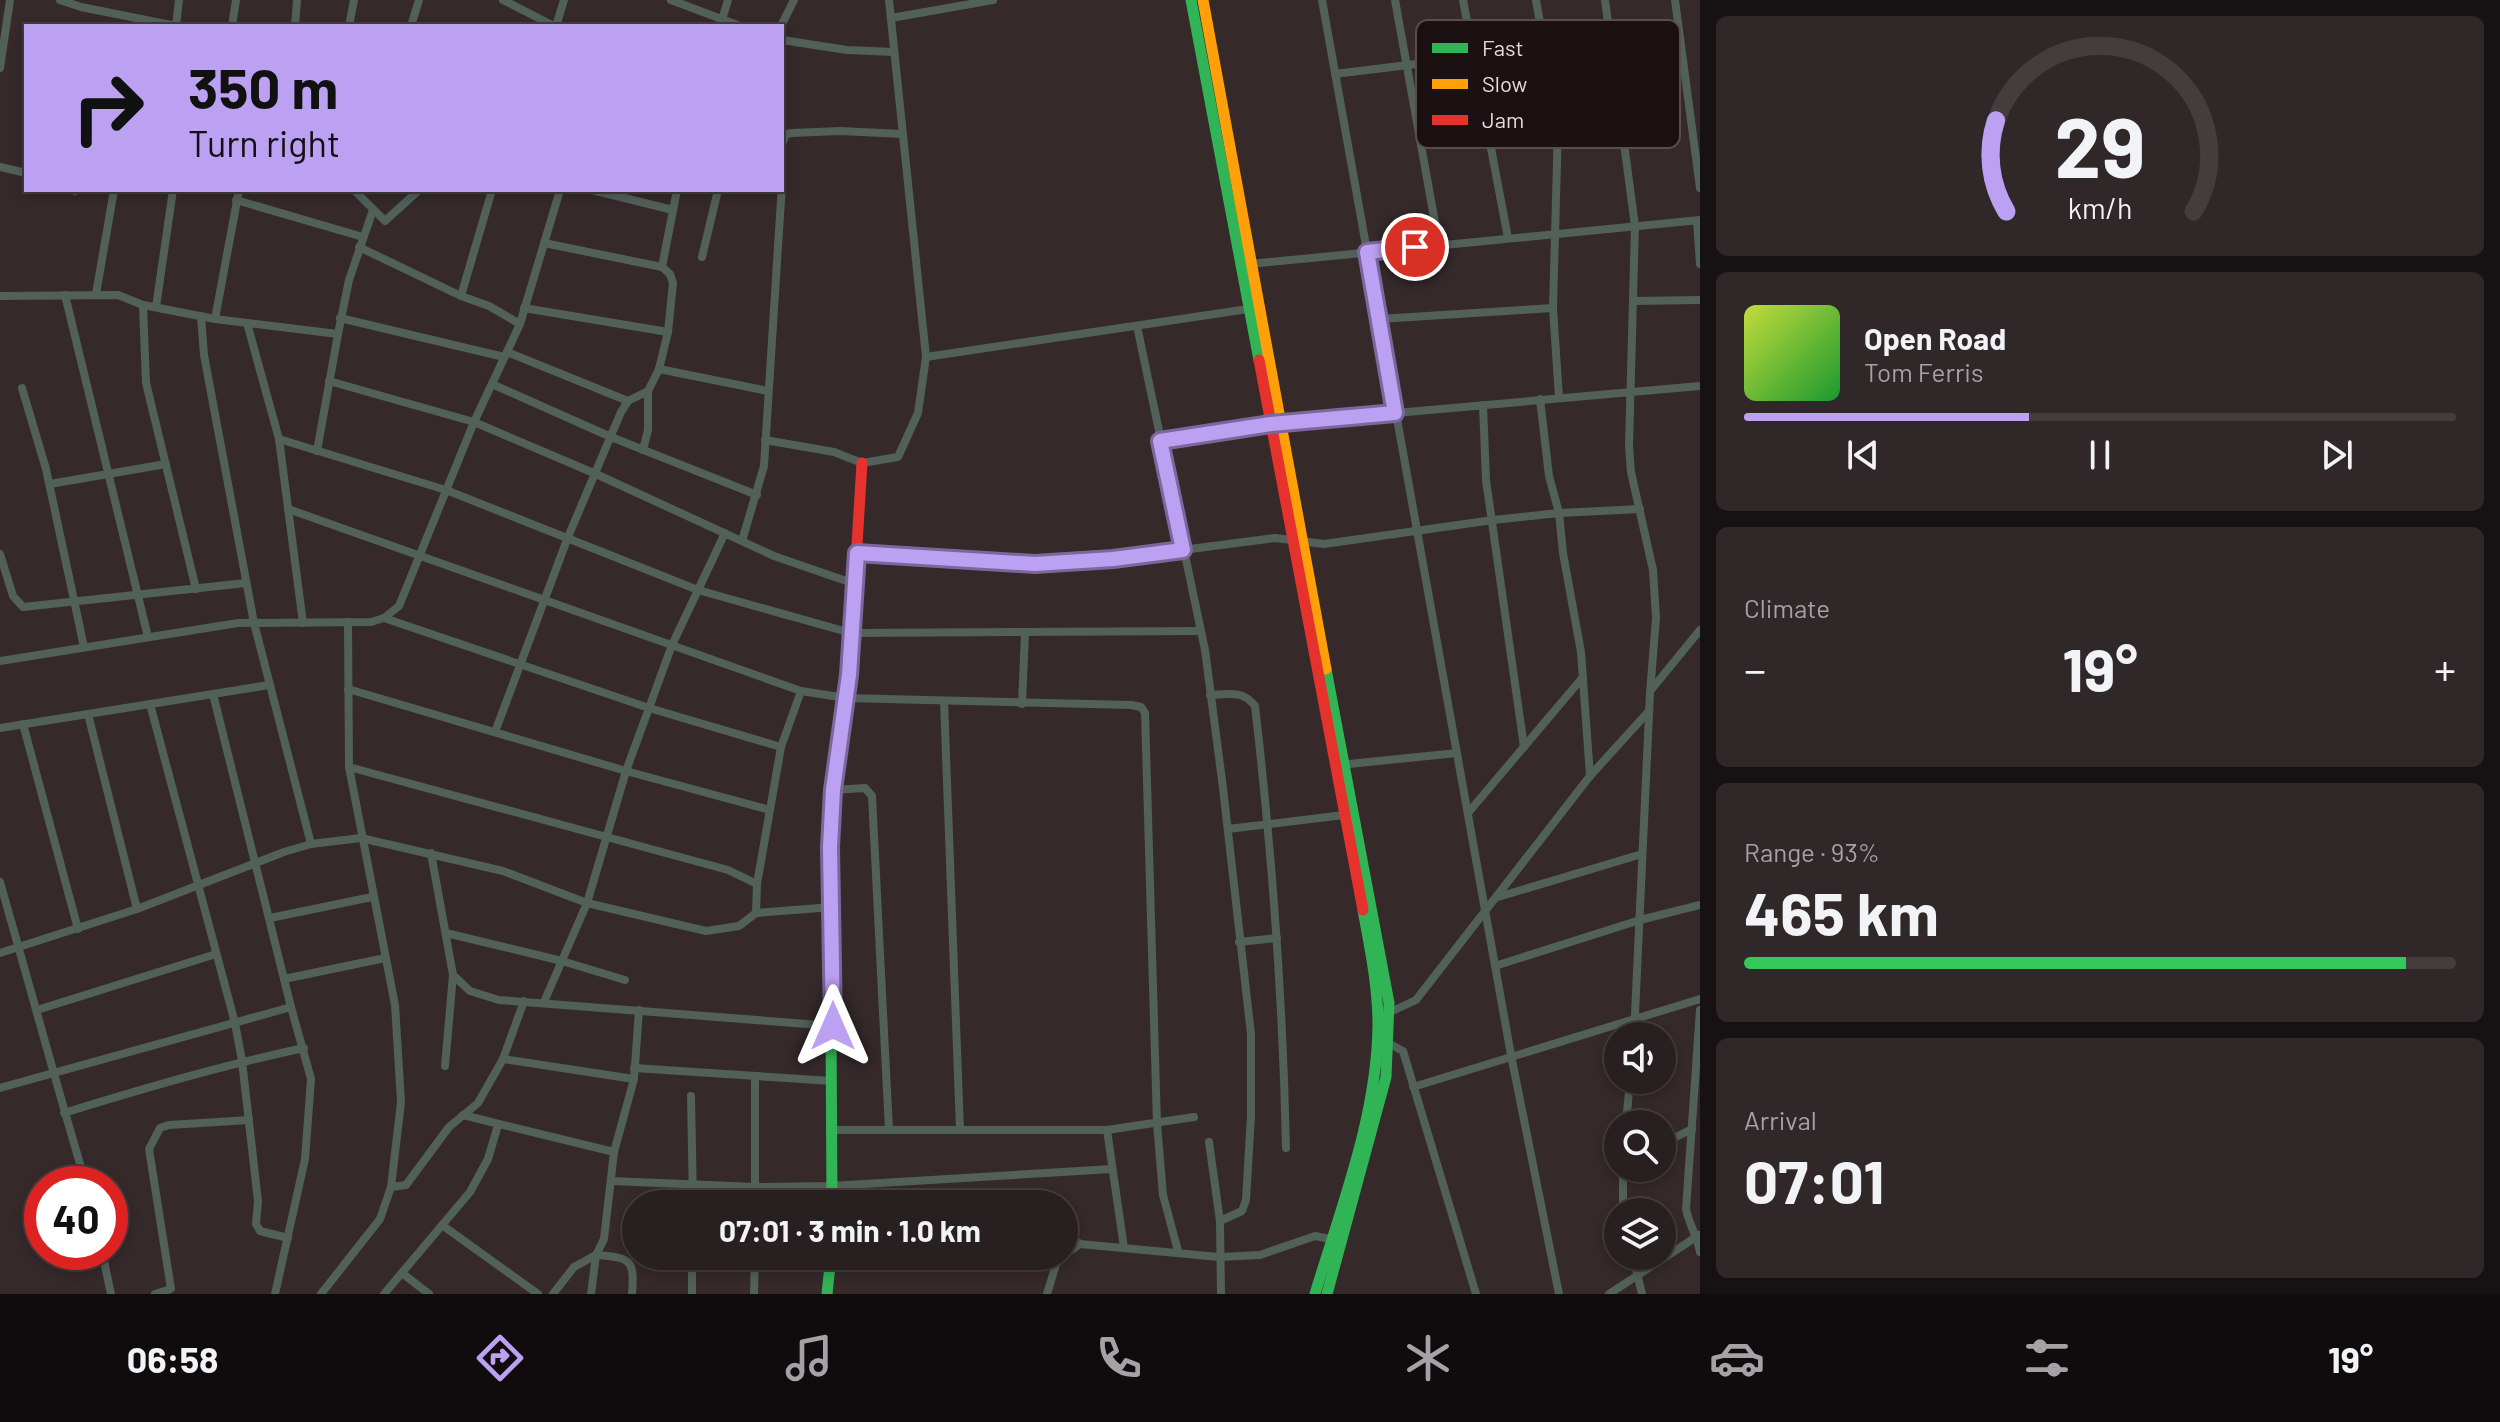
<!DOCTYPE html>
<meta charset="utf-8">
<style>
body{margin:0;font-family:Barlow,sans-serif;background:#302729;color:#f1f3f6;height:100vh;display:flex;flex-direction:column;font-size:30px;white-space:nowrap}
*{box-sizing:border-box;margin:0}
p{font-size:26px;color:#a5a2a5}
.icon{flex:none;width:44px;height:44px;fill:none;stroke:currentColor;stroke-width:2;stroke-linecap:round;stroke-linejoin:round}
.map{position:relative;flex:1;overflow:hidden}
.details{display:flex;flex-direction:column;gap:16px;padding:16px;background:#161112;width:800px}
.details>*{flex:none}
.top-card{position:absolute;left:24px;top:24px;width:760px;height:168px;border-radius:0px;box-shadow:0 4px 12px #0003,0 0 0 2px #443d3e;background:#bca0f2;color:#111;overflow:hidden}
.controls{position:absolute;left:1604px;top:1022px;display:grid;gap:16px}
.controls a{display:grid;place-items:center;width:72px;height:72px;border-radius:50%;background:#281f20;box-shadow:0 4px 12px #0003,0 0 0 2px #443d3e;font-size:40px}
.speed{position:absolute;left:24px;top:1166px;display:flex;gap:16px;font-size:40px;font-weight:700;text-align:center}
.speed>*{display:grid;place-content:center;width:104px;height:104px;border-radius:50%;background:#281f20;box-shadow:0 4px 12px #0003,0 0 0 2px #443d3e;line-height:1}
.speed .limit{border:12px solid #d22;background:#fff;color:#111}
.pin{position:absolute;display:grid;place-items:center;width:68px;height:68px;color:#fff;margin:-34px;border:4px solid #fff;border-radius:50%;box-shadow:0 2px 8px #0007}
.me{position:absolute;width:88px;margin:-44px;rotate:0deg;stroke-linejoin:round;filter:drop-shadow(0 0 6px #0008)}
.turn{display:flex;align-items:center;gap:28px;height:168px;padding:0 32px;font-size:36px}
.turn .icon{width:104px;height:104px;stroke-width:2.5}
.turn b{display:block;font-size:56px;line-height:68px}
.big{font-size:60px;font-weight:700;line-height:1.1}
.details .tile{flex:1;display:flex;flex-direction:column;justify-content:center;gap:12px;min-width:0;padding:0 28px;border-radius:12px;background:#302729}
.details .dial{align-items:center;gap:0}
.dial svg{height:208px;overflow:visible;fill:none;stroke:#443d3e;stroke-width:7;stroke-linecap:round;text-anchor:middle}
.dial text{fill:#f1f3f6;stroke:none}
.song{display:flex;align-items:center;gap:24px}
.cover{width:96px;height:96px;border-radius:12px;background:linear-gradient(135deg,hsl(70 70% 55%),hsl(130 70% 35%))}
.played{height:8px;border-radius:4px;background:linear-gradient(90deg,#bca0f2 40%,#443d3e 40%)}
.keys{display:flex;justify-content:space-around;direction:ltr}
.heat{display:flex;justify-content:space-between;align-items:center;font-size:44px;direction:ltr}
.charge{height:12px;border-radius:6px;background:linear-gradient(90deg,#34c759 93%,#443d3e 0)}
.trip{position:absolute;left:622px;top:1190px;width:456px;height:80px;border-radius:40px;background:#281f20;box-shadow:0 4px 12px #0003,0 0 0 2px #443d3e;font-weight:700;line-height:80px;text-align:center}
.menu{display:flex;height:128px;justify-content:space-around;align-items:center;background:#100c0d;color:#a5a2a5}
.menu .icon{width:56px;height:56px}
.menu .on{color:#bca0f2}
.menu b{font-size:36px;color:#f1f3f6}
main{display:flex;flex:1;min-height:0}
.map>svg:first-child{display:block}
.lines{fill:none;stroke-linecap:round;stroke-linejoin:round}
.street{stroke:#52605a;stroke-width:8}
.fast{stroke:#30b455;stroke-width:11}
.slow{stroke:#ff9f0a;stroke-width:11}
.jam{stroke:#e5322d;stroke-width:11}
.route-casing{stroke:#7a689d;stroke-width:20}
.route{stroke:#bca0f2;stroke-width:14}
.key{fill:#1b1012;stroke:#594d4f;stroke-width:2}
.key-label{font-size:22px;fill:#eadadc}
</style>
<main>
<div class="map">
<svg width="1700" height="1294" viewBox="0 0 1700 1294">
<rect width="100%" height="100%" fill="#35292a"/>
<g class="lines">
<g class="street">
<path d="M60 0 81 7 176 26"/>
<path d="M503 0 554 26"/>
<path d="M671 0 740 26"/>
<path d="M1322 0 1511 1055 1559 1294"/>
<path d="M1395 0 1439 245"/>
<path d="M1463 0 1508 238"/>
<path d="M1536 0 1558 126 1553 308 1559 398"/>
<path d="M1605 0 1635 226 1629 446 1631 472 1653 570 1656 618 1650 693 1634 1036"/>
<path d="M1675 0 1700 188"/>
<path d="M891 18 993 0"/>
<path d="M176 26 179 0"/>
<path d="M232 26 236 0"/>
<path d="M295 26 297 0"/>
<path d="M349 26 354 0"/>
<path d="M411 26 419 0"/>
<path d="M556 26 564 0"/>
<path d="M720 26 728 0"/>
<path d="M781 26 794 0"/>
<path d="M782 40 847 50 894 52"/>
<path d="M0 68 10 0"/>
<path d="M1335 74 1473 57 1681 50"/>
<path d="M782 144 786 134 792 133 840 131 903 134"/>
<path d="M0 167 26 173"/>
<path d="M73 190 75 191"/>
<path d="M354 190 385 221 419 190"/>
<path d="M592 190 673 210"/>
<path d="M236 200 363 237"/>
<path d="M1697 221 1700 264"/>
<path d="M544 243 662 267"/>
<path d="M359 247 461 296 489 306 520 324"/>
<path d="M702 257 718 190"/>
<path d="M1250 264 1700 220"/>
<path d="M96 294 114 190"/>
<path d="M65 295 148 637"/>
<path d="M0 296 118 295 143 305 215 319 338 334 317 451"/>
<path d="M461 296 492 190"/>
<path d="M1633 301 1700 300"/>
<path d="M143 305 146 383 196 589"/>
<path d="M156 307 173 190"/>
<path d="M524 308 668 332"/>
<path d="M201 316 204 355 254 623 311 844"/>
<path d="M340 318 504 357"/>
<path d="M215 319 239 190"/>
<path d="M1379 319 1553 308"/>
<path d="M247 323 279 439 303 623"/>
<path d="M1137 326 1205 650 1223 788 1251 1034V1116L1246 1200 1242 1211 1220 1221 1221 1294"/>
<path d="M338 334 349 280 373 210"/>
<path d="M507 352 628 401"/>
<path d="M926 357 1248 309"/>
<path d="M659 369 768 391"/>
<path d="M329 381 474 422 596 474 774 556 855 584"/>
<path d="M492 384 611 437 757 495"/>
<path d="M22 388 46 469 84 647"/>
<path d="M1540 399 1549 476 1559 513 1563 553 1581 652 1590 776"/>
<path d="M1483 405 1486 480 1524 747"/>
<path d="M279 439 446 490 698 590 851 633 1201 631"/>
<path d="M765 440 834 452 862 463 898 457 918 413 926 357 889 0"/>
<path d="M1160 441 1271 424 1700 386"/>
<path d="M643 450 648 430V391L659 369 668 332 673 283 670 274 662 267 677 190"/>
<path d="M50 484 166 464"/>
<path d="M288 509 801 691 846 698 1131 705 1141 707 1145 713 1157 1124 1163 1195 1178 1251"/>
<path d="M742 541 764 466 782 184"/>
<path d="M857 553 1035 564 1113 559 1275 538 1324 544 1493 520 1559 513 1640 509"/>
<path d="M0 554 13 596 23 607 246 583"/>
<path d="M384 618 649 708 781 747"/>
<path d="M0 661 238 623 371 622 384 618 399 606 474 422 520 324 560 190"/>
<path d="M348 689 626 771 770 810"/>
<path d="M1651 690 1700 630"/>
<path d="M213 694 291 1007 311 1079 305 1159 275 1294"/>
<path d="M1210 695C1229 694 1243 690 1255 706 1272 853 1283 1000 1286 1148"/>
<path d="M944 701 960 1130"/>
<path d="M150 704 235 1023 242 1061 258 1201 256 1224 260 1231 288 1238"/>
<path d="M1022 704 1025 633"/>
<path d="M88 714 137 909"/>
<path d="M23 724 78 929"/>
<path d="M0 728 269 685"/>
<path d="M495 732 568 537 621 412 628 401 648 391"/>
<path d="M1339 765 1457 753"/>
<path d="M349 767 728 870 757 884"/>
<path d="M833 790 865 788 872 796 889 1130"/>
<path d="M1468 813 1583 677"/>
<path d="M1228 829 1344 815"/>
<path d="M431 853 453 975 470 991 499 1000 833 1026"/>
<path d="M0 882C29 983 56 1084 86 1184"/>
<path d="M1498 897 1642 854"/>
<path d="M756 913 757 884 781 747 801 691"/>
<path d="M270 918 372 897"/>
<path d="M446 933 562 961 625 980"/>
<path d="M1239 942 1277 938"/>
<path d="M0 953 137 909 284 852 311 844 361 838 503 871 587 903 706 931 739 926 756 913 832 907"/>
<path d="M1495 966 1640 920 1700 905"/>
<path d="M284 979 385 958"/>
<path d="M544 1002 587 903 626 771 672 645 725 533"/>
<path d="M37 1010 216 954"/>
<path d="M1700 1010 1686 1209C1689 1224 1697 1236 1700 1252"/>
<path d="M1386 1014 1416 1000 1590 776 1649 711"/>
<path d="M1386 1042 1403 1051 1476 1294"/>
<path d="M503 1059 634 1079"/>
<path d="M445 1066 453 975"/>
<path d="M634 1068 832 1081"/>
<path d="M1413 1087 1700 999"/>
<path d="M0 1088 291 1007"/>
<path d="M691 1096 693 1204"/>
<path d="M64 1113C144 1088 223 1065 304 1048"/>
<path d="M463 1115 614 1152"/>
<path d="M1626 1124 1630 1080"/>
<path d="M830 1130H1107L1194 1117"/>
<path d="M1107 1130 1124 1248"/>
<path d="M1209 1142 1220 1221"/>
<path d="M1662 1144 1692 1129"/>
<path d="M1623 1168V1212"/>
<path d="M611 1181 755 1187 831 1186 1112 1169"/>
<path d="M391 1187 406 1185 449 1127 478 1103 503 1059 524 1001"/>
<path d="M755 1204V1076"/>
<path d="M442 1225 538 1294"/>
<path d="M1064 1232 1080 1244"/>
<path d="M102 1252 111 1294"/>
<path d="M1064 1255 1080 1244 1219 1257 1260 1255 1315 1236 1330 1239"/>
<path d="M1633 1256 1642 1294"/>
<path d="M402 1273 429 1294"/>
<path d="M155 1294 171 1289 149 1149 160 1128 169 1125 249 1120"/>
<path d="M321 1294 380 1219 391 1187 401 1102 395 1005 349 767 348 622"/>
<path d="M384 1294 470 1192 488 1159 498 1125"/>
<path d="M553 1294 574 1267 596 1255 604 1239 614 1152 634 1079 639 1010"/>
<path d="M591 1294 596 1255C630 1258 635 1258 632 1294"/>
<path d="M692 1294V1256"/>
<path d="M754 1294 755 1256"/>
<path d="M1047 1294 1057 1261 1063 1256"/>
<path d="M1609 1294 1699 1235"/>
</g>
<g class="fast">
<path d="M1191 0 1259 360"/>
<path d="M1326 669 1389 1003 1386 1077 1327 1294"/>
<path d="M832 1204 830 847 832 813"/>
<path d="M827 1294 831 1256"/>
<path d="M1315 1294C1341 1207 1377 1117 1378 1025 1378 986 1370 948 1363 910"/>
</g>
<path class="slow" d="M1203 0 1326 669"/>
<g class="jam">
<path d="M1259 360 1363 910"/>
<path d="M832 813 849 675 862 463"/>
</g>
</g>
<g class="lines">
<defs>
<path id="route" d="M833 1026 830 847 833 790 849 675 857 553 1035 564 1113 559 1183 550 1160 441 1271 424 1395 413 1367 252 1415 247"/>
</defs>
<use href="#route" class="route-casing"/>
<use href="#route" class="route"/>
</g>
<rect x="1416" y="20" width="264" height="128" rx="12" class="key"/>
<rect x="1432" y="43" width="36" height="10" fill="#30b455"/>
<rect x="1432" y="79" width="36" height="10" fill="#ff9f0a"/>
<rect x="1432" y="115" width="36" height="10" fill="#e5322d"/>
<g class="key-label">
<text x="1482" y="56">Fast</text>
<text x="1482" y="92">Slow</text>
<text x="1482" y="128">Jam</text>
</g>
</svg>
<div class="controls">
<a><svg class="icon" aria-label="sound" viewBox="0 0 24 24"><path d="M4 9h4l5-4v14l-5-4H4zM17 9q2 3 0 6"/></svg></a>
<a><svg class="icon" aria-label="search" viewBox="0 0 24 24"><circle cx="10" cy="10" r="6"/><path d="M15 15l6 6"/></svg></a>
<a><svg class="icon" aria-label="layers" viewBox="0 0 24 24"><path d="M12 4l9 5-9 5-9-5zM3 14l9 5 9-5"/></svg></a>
</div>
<div class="speed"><div class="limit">40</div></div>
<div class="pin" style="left:1415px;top:247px;background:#d93025"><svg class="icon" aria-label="arrive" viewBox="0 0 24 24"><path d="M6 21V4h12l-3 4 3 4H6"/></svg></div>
<svg class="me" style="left:833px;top:1026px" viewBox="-20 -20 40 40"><path d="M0-17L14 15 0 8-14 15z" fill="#bca0f2" stroke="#fff" stroke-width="4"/></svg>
<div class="trip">07:01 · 3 min · 1.0 km</div>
<div class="top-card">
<div class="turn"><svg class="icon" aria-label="right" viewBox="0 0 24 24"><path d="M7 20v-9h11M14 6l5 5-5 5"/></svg><div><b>350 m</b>Turn right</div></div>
</div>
</div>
<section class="details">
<div class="tile dial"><svg viewBox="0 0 100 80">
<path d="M14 69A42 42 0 1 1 86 69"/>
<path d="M14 69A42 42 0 0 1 10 34" stroke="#bca0f2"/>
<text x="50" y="56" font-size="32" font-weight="700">29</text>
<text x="50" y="72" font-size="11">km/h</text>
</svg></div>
<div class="tile">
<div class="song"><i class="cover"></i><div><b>Open Road</b><p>Tom Ferris</p></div></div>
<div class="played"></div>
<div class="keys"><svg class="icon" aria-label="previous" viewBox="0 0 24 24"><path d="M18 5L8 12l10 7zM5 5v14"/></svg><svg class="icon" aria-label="pause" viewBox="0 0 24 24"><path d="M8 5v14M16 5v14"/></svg><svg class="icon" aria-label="next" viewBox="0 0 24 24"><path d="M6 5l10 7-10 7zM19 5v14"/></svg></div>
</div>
<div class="tile"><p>Climate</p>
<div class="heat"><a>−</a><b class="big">19°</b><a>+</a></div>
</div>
<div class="tile"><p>Range · 93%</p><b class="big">465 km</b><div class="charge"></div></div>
<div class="tile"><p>Arrival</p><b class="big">07:01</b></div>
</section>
</main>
<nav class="menu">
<b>06:58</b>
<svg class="icon on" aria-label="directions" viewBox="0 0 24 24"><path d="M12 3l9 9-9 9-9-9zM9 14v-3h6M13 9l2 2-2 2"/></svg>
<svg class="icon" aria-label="music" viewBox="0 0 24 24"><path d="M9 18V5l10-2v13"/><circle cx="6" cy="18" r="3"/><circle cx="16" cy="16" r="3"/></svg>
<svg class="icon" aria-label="phone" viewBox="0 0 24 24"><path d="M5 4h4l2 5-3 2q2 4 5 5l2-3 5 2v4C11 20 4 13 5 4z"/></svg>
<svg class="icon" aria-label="climate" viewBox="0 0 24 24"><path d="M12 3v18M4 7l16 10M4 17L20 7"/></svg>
<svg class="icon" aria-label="car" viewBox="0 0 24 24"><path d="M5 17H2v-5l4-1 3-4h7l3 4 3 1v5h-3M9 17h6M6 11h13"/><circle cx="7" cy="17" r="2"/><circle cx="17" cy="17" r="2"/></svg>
<svg class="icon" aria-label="filters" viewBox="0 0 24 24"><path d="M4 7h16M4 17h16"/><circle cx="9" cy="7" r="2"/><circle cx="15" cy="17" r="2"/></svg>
<b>19°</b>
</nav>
